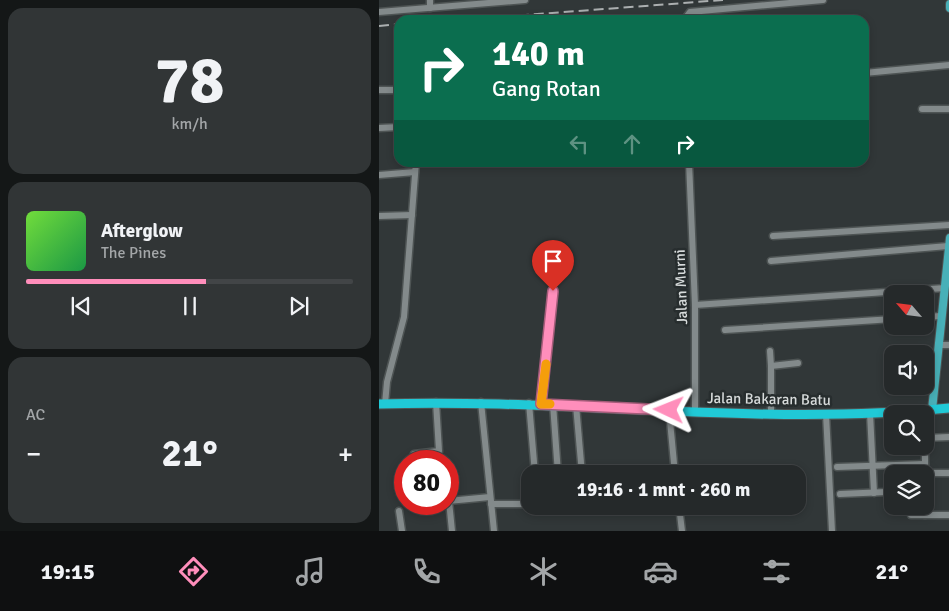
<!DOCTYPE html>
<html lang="id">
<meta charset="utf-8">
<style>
body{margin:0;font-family:Signika,sans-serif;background:#313536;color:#f1f3f6;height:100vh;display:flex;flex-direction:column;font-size:19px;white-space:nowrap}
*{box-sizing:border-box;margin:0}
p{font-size:16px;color:#a3a6a8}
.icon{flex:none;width:28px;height:28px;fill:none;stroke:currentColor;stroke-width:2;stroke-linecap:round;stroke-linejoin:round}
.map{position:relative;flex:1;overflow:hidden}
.side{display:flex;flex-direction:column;gap:8px;padding:8px;background:#141717;width:379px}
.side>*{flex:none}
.banner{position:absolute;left:15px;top:15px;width:475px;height:152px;border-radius:15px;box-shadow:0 2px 8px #0003,0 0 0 1px #424547;background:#0b6e4f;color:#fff;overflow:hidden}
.needle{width:32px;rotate:298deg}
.buttons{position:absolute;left:505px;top:285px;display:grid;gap:10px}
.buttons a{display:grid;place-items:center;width:50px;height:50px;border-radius:10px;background:#25292a;box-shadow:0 2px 8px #0003,0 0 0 1px #424547;font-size:25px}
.speed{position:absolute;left:15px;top:450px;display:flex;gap:10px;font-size:25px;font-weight:700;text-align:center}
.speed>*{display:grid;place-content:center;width:65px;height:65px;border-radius:50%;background:#25292a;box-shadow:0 2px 8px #0003,0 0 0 1px #424547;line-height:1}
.speed .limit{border:8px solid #d22;background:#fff;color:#111}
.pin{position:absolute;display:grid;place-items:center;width:42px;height:42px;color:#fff;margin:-51px -21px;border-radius:50% 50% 50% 0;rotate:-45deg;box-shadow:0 0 5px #0007}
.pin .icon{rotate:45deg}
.me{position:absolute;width:55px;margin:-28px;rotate:272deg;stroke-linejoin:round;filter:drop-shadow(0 0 4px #0008)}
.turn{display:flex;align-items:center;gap:18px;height:105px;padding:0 15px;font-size:22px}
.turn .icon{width:65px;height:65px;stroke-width:2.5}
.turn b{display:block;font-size:35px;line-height:42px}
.lanes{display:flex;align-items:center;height:48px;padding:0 15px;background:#0003;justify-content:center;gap:25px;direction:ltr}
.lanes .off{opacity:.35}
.big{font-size:38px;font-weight:700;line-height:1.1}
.side .card{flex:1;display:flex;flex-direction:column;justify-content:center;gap:8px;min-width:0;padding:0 18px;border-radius:15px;background:#313536}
.side .dial{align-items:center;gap:0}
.dial b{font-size:65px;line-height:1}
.song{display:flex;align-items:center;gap:15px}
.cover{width:60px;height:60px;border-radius:8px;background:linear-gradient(135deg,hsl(100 70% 55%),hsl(140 70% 35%))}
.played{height:5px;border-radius:2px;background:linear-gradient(90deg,#ff8ebb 55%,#424547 55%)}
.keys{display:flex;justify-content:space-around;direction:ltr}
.heat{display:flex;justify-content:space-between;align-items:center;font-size:28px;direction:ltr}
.trip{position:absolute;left:142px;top:465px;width:285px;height:50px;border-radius:15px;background:#25292a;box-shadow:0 2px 8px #0003,0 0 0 1px #424547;font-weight:700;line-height:50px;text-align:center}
.menu{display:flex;height:80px;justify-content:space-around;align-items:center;background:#0f1011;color:#a3a6a8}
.menu .icon{width:35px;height:35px}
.menu .on{color:#ff8ebb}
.menu b{font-size:22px;color:#f1f3f6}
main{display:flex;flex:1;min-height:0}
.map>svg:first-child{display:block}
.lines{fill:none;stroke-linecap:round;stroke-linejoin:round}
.minor-casing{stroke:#4e5454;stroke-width:9}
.major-casing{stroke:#4e5454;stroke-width:10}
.highway-casing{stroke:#4e5454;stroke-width:11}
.minor{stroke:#838a8b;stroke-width:6}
.major{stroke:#48b0b8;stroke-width:8}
.highway{stroke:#20c9d6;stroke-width:9}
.rail{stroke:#abafb0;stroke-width:2;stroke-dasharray:10 5;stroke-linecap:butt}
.route-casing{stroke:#a65c7a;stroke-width:12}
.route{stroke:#ff8ebb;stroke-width:9}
.slow{stroke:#f59e0b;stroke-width:9}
.labels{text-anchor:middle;stroke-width:5;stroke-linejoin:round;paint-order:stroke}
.street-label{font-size:15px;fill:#d7dbdb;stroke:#272d2e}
</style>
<main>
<section class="side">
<div class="card dial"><b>78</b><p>km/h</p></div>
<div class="card">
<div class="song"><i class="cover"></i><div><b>Afterglow</b><p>The Pines</p></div></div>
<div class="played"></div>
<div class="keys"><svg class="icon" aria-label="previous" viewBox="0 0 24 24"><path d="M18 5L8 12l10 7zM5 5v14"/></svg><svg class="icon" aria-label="pause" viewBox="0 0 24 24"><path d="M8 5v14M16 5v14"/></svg><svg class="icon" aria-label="next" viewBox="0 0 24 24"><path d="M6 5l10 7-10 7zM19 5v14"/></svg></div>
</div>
<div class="card"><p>AC</p>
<div class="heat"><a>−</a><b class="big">21°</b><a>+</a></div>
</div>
</section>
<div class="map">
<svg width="571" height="531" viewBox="0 0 571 531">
<rect width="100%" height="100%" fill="#313738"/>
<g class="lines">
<defs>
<g id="minor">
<path d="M51 8V0"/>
<path d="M0 12 146 0"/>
<path d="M305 20 311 12 444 0"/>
<path d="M485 73 571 65"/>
<path d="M0 90H20"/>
<path d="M543 109H571"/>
<path d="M0 128 20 127"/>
<path d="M310 162 316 305V412"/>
<path d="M0 175 36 172"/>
<path d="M0 216 33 215"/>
<path d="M394 236 571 225"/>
<path d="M392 261 569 246"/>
<path d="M316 305 566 288"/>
<path d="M546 317 562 316"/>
<path d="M346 330 514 319"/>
<path d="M560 345H571"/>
<path d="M391 351 392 366"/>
<path d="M102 402 115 531"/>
<path d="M150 403 156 474"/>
<path d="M6 404 8 382 25 317 37 162"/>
<path d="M162 404 174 291"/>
<path d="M174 404 179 474"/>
<path d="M197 405 203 474"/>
<path d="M290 410 296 474"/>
<path d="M491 413 495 493"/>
<path d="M447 414 453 531"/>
<path d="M392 415V366L419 363"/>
<path d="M546 430 547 410"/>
<path d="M546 438 571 437"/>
<path d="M546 446V474"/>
<path d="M34 461 35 454 60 451 57 402"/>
<path d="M458 467 546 464"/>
<path d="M546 473H571"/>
<path d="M461 494 507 492"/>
<path d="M69 501 111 497"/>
<path d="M70 501 73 531"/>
<path d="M38 504H43"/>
<path d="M112 504H151"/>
<path d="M300 506 303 531"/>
<path d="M20 511 23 531"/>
<path d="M532 515H571"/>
<path d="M546 515V506"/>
</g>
<g id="major">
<path d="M571 4V8"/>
<path d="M553 410 571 238"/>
</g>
<path id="highway" d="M0 404C190 398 380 427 571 408"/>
</defs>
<use href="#minor" class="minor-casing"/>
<use href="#major" class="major-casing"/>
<use href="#highway" class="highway-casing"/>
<use href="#minor" class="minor"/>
<use href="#major" class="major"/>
<use href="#highway" class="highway"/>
<g class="rail">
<path d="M80 20 344 0"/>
<path d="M0 26 20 24"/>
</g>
</g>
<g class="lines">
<defs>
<path id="route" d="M174 291 162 404 290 410"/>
</defs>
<use href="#route" class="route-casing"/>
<use href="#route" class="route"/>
<path class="slow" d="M167 364 162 404H171"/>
</g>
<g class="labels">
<g class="street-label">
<text transform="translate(302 287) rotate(-92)" y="5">Jalan Murni</text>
<text transform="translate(390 399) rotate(1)" y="5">Jalan Bakaran Batu</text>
</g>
</g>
</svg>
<div class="buttons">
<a><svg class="needle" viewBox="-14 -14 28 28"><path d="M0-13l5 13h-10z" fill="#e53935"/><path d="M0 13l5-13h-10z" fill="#a3a6a8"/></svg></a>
<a><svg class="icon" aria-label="sound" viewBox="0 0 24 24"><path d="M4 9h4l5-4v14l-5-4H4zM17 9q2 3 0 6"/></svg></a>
<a><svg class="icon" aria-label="search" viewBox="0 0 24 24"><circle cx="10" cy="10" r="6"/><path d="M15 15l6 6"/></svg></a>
<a><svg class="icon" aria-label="layers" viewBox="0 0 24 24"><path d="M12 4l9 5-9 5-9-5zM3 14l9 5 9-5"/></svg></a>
</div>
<div class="speed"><div class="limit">80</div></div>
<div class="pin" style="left:174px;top:291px;background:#d93025"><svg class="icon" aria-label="arrive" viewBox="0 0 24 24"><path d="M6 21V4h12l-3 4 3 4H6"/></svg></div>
<svg class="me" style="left:290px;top:410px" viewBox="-20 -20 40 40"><path d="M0-17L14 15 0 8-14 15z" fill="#ff8ebb" stroke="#fff" stroke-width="4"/></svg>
<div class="trip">19:16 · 1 mnt · 260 m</div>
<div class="banner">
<div class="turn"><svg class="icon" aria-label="right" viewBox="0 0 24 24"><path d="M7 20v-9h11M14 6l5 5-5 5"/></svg><div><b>140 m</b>Gang Rotan</div></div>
<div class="lanes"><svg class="icon off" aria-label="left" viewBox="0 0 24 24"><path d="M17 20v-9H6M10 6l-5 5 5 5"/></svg><svg class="icon off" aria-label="ahead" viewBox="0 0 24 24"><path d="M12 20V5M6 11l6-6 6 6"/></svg><svg class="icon" aria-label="right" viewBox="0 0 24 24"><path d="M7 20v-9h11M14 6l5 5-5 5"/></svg></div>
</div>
</div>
</main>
<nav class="menu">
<b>19:15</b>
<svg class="icon on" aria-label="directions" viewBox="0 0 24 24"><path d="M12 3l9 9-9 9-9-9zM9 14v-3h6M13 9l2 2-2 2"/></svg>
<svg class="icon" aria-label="music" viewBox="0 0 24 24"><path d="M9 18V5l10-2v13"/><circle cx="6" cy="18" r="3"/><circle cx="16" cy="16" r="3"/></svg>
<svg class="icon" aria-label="phone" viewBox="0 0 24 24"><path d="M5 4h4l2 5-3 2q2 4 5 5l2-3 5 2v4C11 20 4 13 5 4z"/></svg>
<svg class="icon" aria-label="climate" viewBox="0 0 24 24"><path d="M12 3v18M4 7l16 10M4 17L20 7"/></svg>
<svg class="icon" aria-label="car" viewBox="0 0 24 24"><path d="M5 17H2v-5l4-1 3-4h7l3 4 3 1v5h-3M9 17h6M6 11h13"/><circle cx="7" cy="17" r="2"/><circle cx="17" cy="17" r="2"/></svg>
<svg class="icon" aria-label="filters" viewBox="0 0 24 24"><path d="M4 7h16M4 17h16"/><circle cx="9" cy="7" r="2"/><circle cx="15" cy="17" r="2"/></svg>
<b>21°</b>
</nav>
